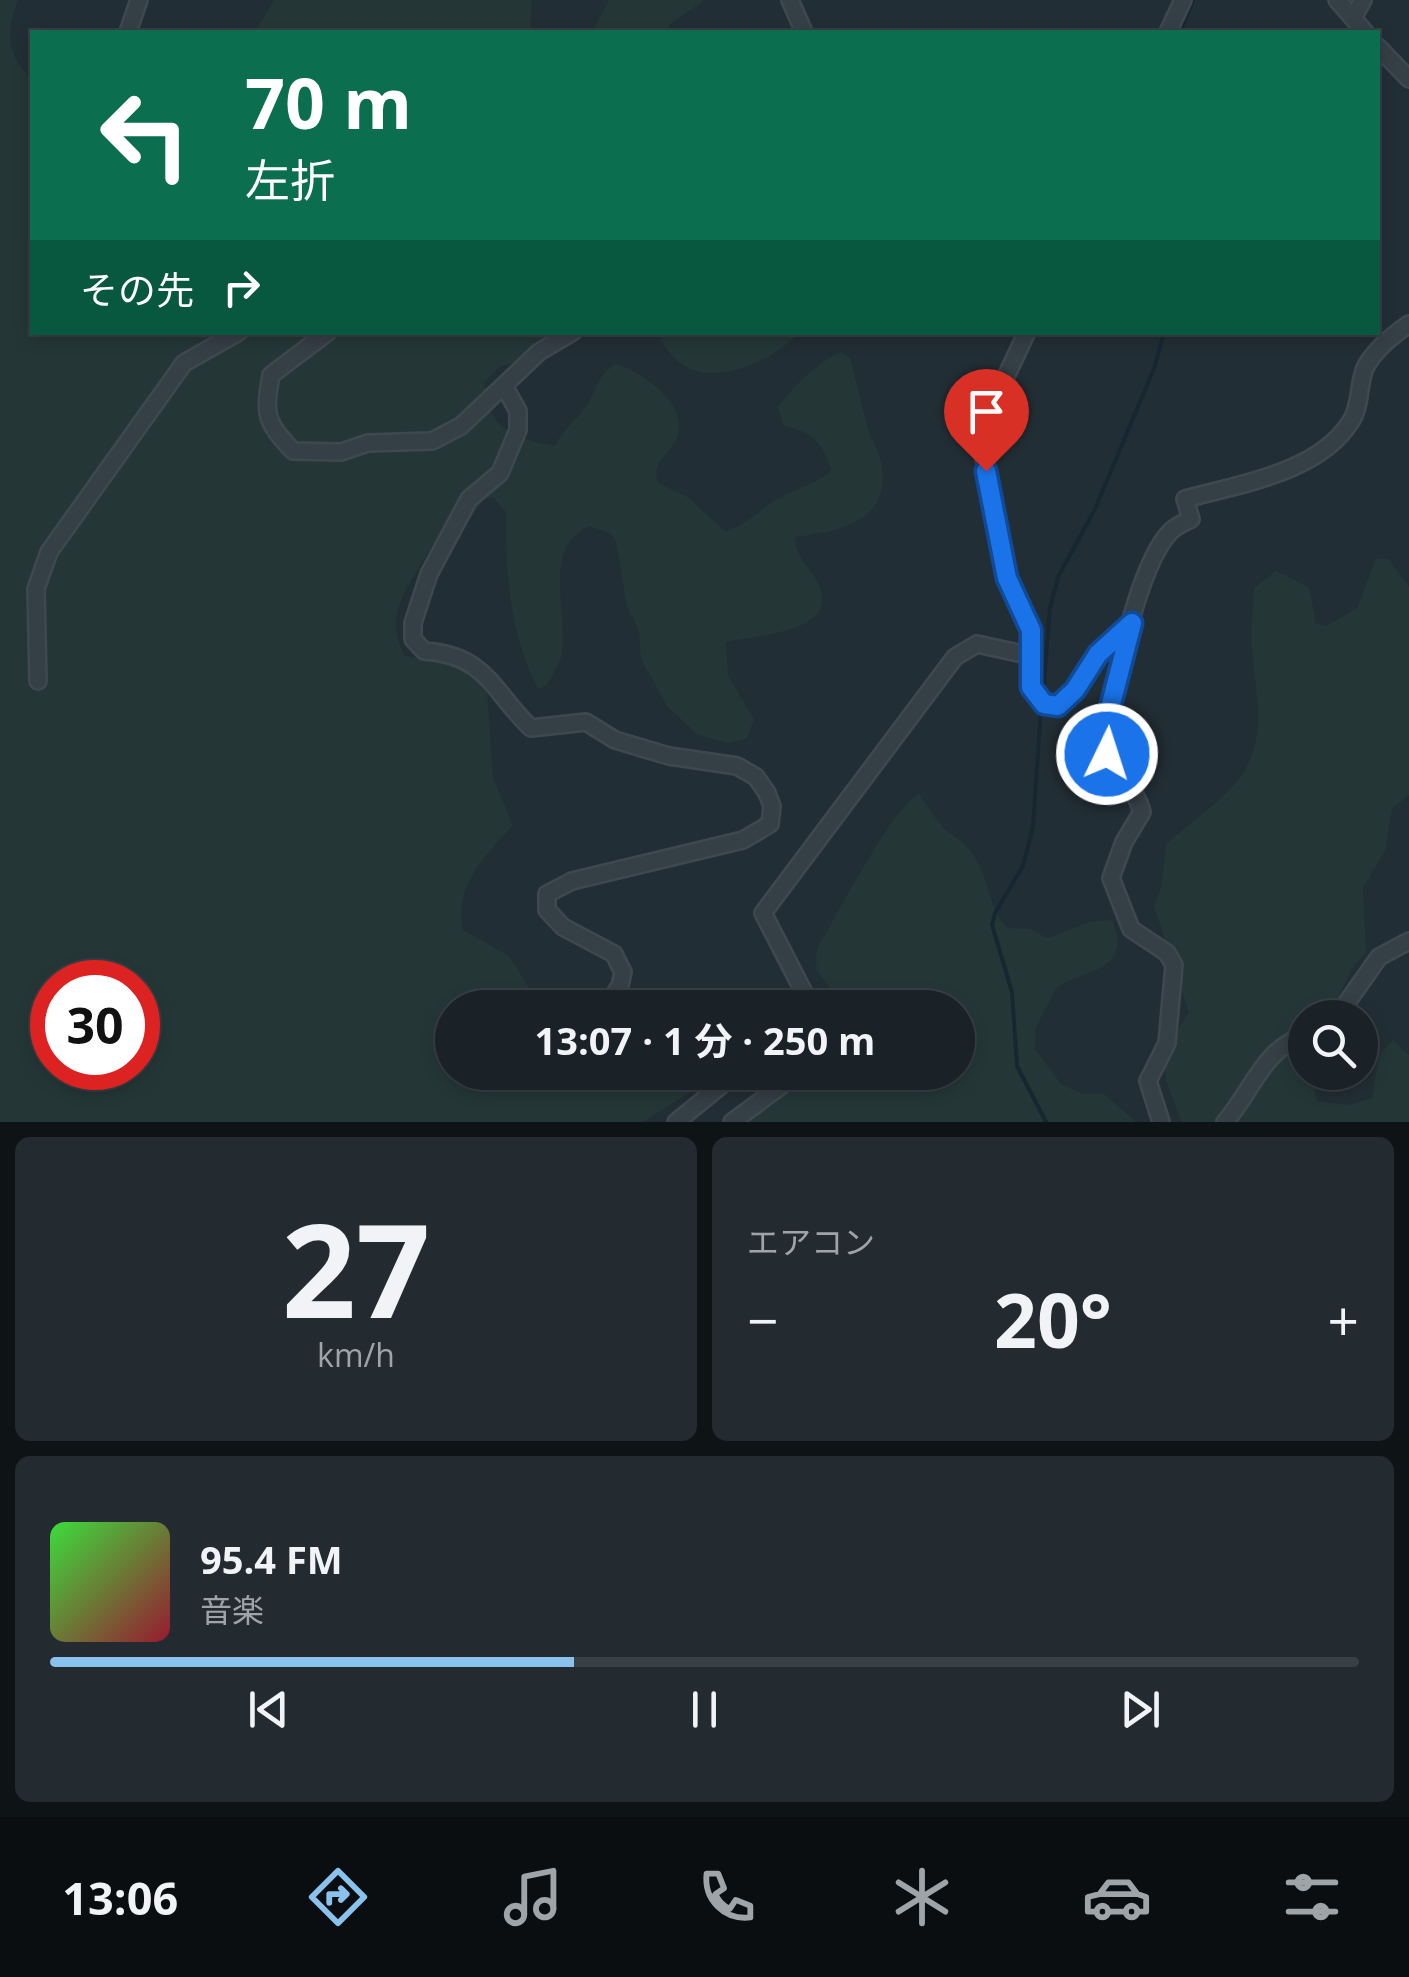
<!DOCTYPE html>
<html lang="ja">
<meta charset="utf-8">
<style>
body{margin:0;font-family:"Open Sans","Noto Sans JP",sans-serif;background:#232a30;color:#f1f3f6;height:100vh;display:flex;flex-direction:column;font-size:38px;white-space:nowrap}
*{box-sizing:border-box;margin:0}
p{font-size:32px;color:#9fa4a8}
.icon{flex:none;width:55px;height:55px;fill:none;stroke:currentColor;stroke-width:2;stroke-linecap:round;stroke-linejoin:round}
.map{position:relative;height:1122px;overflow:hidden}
.drawer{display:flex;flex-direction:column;gap:15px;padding:15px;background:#0e1316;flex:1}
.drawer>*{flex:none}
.top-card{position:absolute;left:30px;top:30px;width:1350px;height:305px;border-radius:0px;box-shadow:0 5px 15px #0003,0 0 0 2px #383f45;background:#0b6e4f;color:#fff;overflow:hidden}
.tools{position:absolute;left:1288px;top:1000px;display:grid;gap:20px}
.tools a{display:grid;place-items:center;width:90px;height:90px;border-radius:50%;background:#1a2228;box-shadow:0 5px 15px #0003,0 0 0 2px #383f45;font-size:50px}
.speed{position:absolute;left:30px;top:960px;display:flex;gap:20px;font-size:50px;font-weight:700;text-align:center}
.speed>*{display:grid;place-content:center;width:130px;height:130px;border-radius:50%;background:#1a2228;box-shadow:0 5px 15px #0003,0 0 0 2px #383f45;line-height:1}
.speed .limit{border:15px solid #d22;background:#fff;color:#111}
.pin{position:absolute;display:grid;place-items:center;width:85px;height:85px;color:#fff;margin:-102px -42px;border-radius:50% 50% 50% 0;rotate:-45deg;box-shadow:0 0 10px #0007}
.pin .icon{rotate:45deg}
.me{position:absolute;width:110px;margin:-55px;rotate:4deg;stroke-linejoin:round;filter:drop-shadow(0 0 8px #0008)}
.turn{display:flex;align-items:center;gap:35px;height:210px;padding:0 50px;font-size:45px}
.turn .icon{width:130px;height:130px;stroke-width:2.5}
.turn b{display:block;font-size:70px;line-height:85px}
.then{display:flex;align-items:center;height:95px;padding:0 50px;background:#0003;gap:20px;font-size:38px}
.big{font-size:75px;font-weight:700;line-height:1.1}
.drawer .widget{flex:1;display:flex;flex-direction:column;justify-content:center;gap:15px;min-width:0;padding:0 35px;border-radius:15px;background:#232a30}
.drawer .dial{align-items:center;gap:0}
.dial b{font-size:130px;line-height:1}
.song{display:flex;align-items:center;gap:30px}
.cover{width:120px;height:120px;border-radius:15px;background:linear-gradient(135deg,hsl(120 70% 55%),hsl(350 70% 35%))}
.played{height:10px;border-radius:5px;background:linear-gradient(90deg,#8ac2ee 40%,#383f45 40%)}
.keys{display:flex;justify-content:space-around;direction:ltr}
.heat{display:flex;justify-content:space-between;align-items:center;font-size:55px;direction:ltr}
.drawer .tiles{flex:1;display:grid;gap:15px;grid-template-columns:1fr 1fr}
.widget:last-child{grid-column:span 2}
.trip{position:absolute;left:435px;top:990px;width:540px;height:100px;border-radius:50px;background:#1a2228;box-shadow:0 5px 15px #0003,0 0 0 2px #383f45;font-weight:700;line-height:100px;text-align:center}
.tabs{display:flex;height:160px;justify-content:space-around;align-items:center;background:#0a0e10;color:#9fa4a8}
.tabs .icon{width:70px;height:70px}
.tabs .selected{color:#8ac2ee}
.tabs b{font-size:45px;color:#f1f3f6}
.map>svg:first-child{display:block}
.green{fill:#243736;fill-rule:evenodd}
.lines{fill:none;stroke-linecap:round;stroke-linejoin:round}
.stream{stroke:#172732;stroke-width:4}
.minor-casing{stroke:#3f4850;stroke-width:20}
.minor{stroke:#353f46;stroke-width:15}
.route-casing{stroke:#114b97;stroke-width:25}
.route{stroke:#1a73e8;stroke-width:18}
</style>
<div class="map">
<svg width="1409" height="1122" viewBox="0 0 1409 1122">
<rect width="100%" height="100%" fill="#222e35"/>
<g class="green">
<path d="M0 0H18C6 29 6 58 32 78V332L566 333 521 362 500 366 485 381C483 427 515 439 555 446 563 430 574 422 584 409 597 392 596 375 616 364 641 371 688 404 678 435 672 454 650 461 658 483L686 496 726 532C746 524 757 513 774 501 794 489 814 486 832 470 821 443 814 432 784 426L778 407C789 390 823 358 841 352L850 358C856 380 861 404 867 426 870 439 879 450 881 462 893 522 839 531 795 537 795 555 806 563 815 578 849 633 754 635 726 642L728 675 754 720 746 739 728 743 697 734 667 706 641 659 639 630 627 606 616 541 610 533 589 526C540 548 570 617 561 657 559 666 551 676 547 685L538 689C510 633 505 574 506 512L493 497 483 500C472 515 462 540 440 537L433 544C412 582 380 614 405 656 433 662 464 659 486 675L493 777 513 826C484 856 454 886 463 930L509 956 541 1007 452 1008V1072L710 1073 693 1090 643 1122H0ZM52 982H138V1068H52Z"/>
<path d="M274 0H532L530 32H255Z"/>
<path d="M609 0H705L670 24 666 32H592Z"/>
<path d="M658 333V332L800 333C759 371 685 400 658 333Z"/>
<path d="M1376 559H1388L1409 587V795L1392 809 1385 850 1363 888 1366 952 1353 967 1328 1017 1305 1018V1072L1312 1073 1317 1101 1348 1105 1372 1098 1379 1055 1393 1040 1409 1055V1122H1182C1160 1065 1156 1065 1189 1012L1154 906 1161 888 1166 844C1189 824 1216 805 1236 783 1269 743 1256 696 1252 650 1250 630 1253 608 1254 588L1276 571 1309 587 1316 624 1327 626 1357 608Z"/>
<path d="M919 794C927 805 934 817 942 826 954 840 961 836 975 858 990 881 988 907 1007 928L1029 929 1048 938 1090 922 1112 920C1134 973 1083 968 1056 988L1036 1027 1035 1049 1061 1084 1082 1094H1104L1136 1122H728L791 1082 812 1080 825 1073 958 1072V1008L853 1007 835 995 816 969 817 949C834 920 895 803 919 794Z"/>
</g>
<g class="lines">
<g class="stream">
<path d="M1180 32 1193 0"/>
<path d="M1043 693 1050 608 1058 577 1095 509 1155 366 1164 332"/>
<path d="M1041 708 1033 827 1023 866 995 913 992 925 1012 992 1017 1066 1046 1122"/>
</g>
<defs>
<g id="minor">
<path d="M790 0 804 32"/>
<path d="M1337 0 1365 32"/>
<path d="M1353 18 1363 0"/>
<path d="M128 32 139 0"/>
<path d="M1168 32 1183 0"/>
<path d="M1378 47 1409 79"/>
<path d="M328 332 271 375C264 415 265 421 293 451L341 452 368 443 432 441 461 426 539 352 573 332"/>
<path d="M1027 332 983 425 981 443 1007 578 1031 631V687L1044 704 1058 706 1075 691 1098 654 1129 626"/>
<path d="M504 386 518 411V430L500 473 469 499 429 574 413 623V639L424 651C487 655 492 691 531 728L586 722 615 740 669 756 737 766 756 777 767 793 772 806 770 824 743 840 572 881 547 894V910L563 927 614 954 623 972 620 986 605 1008"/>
<path d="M38 681 36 589 49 552 184 363 239 332"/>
<path d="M812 1008 763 913 955 657 977 644 1032 656"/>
<path d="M1336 1018 1379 957 1409 941"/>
<path d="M676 1122 723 1084 725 1072"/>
<path d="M732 1122 800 1072"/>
<path d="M1161 1122 1148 1081 1167 1043 1174 965 1167 953 1131 929 1111 878 1124 842 1142 812C1134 783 1110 765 1103 735 1115 687 1137 564 1171 531 1176 526 1185 522 1191 519L1185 499C1239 484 1319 473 1351 421 1361 406 1358 385 1365 368 1374 350 1393 335 1409 324"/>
<path d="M1225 1122C1253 1090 1263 1049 1305 1035"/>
</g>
</defs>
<use href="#minor" class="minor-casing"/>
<use href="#minor" class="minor"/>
</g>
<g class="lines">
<defs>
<path id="route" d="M986 471 1007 578 1031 630V687L1044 704 1058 706 1075 690 1098 654 1132 623 1103 735 1107 754"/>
</defs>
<use href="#route" class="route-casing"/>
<use href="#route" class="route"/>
</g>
</svg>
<div class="tools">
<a><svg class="icon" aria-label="search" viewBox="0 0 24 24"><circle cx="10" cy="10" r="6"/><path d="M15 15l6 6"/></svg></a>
</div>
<div class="speed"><div class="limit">30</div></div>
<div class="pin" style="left:986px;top:471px;background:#d93025"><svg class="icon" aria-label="arrive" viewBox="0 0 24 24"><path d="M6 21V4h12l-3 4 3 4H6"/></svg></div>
<svg class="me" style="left:1107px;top:754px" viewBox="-20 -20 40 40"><circle r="17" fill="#1a73e8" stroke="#fff" stroke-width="3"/><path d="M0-11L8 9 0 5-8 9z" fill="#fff"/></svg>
<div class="trip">13:07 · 1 分 · 250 m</div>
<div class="top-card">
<div class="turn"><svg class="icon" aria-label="left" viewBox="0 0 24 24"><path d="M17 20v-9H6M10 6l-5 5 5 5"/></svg><div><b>70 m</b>左折</div></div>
<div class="then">その先<svg class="icon" aria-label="right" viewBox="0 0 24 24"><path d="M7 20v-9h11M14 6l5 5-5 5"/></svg></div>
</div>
</div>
<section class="drawer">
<div class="tiles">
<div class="widget dial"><b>27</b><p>km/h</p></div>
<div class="widget"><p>エアコン</p>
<div class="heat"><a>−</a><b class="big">20°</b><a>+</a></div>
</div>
<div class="widget">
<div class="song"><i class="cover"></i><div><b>95.4 FM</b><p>音楽</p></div></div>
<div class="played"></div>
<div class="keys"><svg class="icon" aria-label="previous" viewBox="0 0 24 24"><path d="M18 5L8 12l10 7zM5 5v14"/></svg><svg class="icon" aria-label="pause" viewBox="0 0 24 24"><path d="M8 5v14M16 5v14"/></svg><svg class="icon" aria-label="next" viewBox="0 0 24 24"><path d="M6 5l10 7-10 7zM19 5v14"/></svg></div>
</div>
</div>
</section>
<nav class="tabs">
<b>13:06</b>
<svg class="icon selected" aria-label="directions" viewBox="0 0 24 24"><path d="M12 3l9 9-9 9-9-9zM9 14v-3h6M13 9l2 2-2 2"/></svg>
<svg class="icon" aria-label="music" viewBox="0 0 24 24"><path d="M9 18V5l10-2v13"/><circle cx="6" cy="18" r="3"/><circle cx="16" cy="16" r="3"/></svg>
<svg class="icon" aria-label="phone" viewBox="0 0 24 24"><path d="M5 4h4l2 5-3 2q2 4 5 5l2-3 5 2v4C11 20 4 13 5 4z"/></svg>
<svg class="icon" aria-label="climate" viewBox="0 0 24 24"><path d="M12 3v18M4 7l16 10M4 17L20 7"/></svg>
<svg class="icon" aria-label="car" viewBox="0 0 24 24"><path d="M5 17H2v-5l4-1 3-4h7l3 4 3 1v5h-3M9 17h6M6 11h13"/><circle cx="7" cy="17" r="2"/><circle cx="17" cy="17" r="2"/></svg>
<svg class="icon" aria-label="filters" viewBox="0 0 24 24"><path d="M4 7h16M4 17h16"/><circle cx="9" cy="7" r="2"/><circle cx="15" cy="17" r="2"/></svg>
</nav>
